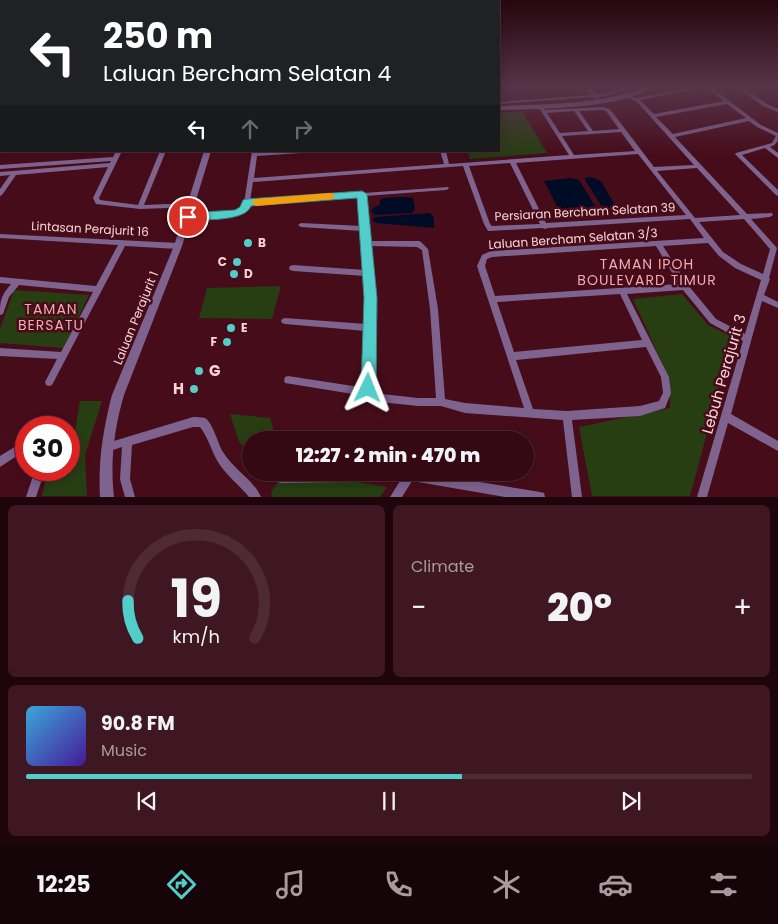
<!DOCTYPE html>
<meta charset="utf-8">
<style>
body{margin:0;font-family:Poppins,sans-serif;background:#3f1722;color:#f1f3f6;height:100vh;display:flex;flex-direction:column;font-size:19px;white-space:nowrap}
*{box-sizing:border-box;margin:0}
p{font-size:16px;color:#a99aa0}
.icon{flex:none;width:28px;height:28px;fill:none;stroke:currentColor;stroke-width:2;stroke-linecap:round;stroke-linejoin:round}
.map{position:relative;height:497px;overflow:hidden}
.side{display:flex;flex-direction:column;gap:8px;padding:8px;background:#1d050b;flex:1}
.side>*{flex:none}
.banner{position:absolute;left:0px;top:0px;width:500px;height:152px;box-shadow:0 2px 12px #0003,0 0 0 1px #4e2a34;background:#202124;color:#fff;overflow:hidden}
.speed{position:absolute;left:15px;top:416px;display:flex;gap:10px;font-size:25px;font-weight:700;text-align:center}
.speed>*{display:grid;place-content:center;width:65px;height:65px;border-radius:50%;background:#340914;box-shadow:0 2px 12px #0003,0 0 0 1px #4e2a34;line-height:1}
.speed .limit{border:8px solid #d22;background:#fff;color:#111}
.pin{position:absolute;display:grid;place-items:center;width:42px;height:42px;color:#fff;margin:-21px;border:2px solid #fff;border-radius:50%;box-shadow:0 1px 5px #0007}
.me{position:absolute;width:55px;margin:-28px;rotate:2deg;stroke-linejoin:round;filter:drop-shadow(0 0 4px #0008)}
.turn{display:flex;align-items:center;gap:18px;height:105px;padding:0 20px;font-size:22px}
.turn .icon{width:65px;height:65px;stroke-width:2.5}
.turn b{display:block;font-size:35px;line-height:42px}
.lanes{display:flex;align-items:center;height:48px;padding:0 20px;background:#0003;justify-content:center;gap:25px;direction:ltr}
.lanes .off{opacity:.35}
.big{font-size:38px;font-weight:800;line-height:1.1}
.side .card{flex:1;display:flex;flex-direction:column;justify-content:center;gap:8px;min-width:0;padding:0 18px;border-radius:8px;background:#3f1722}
.side .dial{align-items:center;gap:0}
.dial svg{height:130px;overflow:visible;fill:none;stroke:#4e2a34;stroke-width:7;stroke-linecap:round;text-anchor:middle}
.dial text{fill:#f1f3f6;stroke:none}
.song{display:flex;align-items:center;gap:15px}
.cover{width:60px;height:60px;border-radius:8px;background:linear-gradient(135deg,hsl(200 70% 55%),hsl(260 70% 35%))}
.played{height:5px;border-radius:2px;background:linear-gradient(90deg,#53cdc9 60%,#4e2a34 60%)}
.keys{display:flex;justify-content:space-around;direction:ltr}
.heat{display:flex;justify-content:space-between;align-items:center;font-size:28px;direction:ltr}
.side .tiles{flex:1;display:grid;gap:8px;grid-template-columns:1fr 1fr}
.card:last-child{grid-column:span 2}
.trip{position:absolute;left:242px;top:431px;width:292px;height:50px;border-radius:25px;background:#340914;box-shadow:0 2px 12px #0003,0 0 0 1px #4e2a34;font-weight:800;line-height:50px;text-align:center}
.dock{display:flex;height:80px;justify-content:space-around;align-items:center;background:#150408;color:#a99aa0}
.dock .icon{width:35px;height:35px}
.dock .on{color:#53cdc9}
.dock b{font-size:22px;color:#f1f3f6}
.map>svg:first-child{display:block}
.green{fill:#273d12}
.water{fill:#000b26}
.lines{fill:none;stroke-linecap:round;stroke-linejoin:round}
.minor{fill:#7e638f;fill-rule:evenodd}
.tertiary{fill:#7e638f;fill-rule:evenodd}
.route{fill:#53cdc9;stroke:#368583}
.slow{fill:#f59e0b}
.poi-dot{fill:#53cdc9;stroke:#460c1a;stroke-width:2}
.labels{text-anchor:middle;stroke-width:5;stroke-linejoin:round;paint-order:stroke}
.street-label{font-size:12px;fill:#fad4d7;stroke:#460c1a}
.poi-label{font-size:12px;font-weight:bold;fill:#fad4d7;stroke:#460c1a;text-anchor:start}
.neighbourhood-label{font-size:14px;letter-spacing:1px;fill:#f2a9b1;stroke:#460c1a}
.near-poi-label{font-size:15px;font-weight:bold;fill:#fad4d7;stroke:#460c1a;text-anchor:start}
.near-street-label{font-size:15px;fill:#fad4d7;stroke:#460c1a}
</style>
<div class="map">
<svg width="778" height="497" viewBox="0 0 778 497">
<rect width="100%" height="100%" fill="#460c1a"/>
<g class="green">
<path d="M522 111 547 153 470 159 467 151H499V113Z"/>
<path d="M281 286 272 319 199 318 207 288Z"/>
<path d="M14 290 89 295 64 348 0 343V329Z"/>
<path d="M682 294 708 325 733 337 690 496H592L579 427 670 408V380L633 299Z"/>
<path d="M80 401H102L85 455 87 496H42L48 470H69V445L73 443Z"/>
<path d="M230 414 270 418 277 440H251V452L239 442Z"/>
<path d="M275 472 302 473 387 487 380 497H272L271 492 281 478Z"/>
</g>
<g class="water">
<path d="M591 177 601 181 616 207 608 209 601 205 585 180V178Z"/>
<path d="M571 178 579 180 595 206 594 209 569 213 559 210 544 181Z"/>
<path d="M406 197 413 198 415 209 412 213 375 215 371 212 373 208 380 205V200L383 198Z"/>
<path d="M430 213 434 218V228L376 223 372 220 375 217Z"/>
</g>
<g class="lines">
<g class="minor">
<path d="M585 87H589L596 94C610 93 622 87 635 87L607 96 599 97V98L597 99 594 97 499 104V102L591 95Z"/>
<path d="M694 87H703L701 88 640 100 654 114 724 101 706 87H711L761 125 778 133C778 141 778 144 770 147L778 153V158L765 148 742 155 778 190V196L776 195 735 154 736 153 772 143 776 136 757 127 749 121 675 137 747 214 772 213 773 215 770 217 751 219 777 248 769 278 770 279 764 295 778 302V308L762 301 731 414 778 441V451L728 423 707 497H697L743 341 710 323 683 290 627 294 669 377 671 393 665 408 640 416 572 420 582 497H572L563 420 465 413 441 406H418L380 402 377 401 367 392 353 394 285 383 284 380 285 377 288 376 353 386 364 384 366 331 285 324 282 323 281 321 282 319 285 318 366 324 367 298 365 276 293 271 290 270 289 268 290 266 293 265 365 270 362 231 301 227 298 225 301 223 362 226 359 197 249 205 244 214H242L188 219 185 217 188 215 240 210 244 203 252 151H258L257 153 279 151H305L302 153 257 156 254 178 444 164 440 151H446L449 164 569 155 539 108 541 107H543L545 110 602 107 610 109 654 167 694 165 638 103 630 98H625L623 97C626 94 632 96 636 98ZM727 104 746 118 673 134 656 117ZM602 110 606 111 619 129 593 131 579 111ZM574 111 588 131 560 133 547 113ZM621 132 635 151 574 155 562 136ZM638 154 686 215 546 223 516 163ZM510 163 540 224 492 226 490 224 469 166ZM463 166 484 224 488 231H490L542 228 545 229 548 228 690 219 704 238 491 251 482 255 477 266 524 408 465 403 445 399 438 309 428 249 421 242 419 241H369L365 196 446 190 448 189 449 188 448 187 250 201 253 182ZM697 168 740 215 695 218 657 171ZM744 219 770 249 763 274 741 264 723 252 699 222ZM708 243 719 256 735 268 761 280 745 334 716 319 688 285 663 246ZM370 246 417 247 422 250 430 309 436 398H418L382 394 372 385 375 298ZM656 246 679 284 495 296 485 266 487 259 492 257ZM620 294 642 340 514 352 497 302ZM646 347 661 377 663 393 659 401 640 406 567 411 533 409 516 360Z"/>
<path d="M737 87H742L767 104 778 109V112L763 106Z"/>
<path d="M1 144V148L0 149V145Z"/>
<path d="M116 151H122L99 198 100 200 138 205 160 151H166L144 205 192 203H194L195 205 194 207 140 209 96 204 93 198 108 167 16 175 2 195 0 196V189L10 175 0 176V172L110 163 111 161 0 169V165L113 157Z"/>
<path d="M0 234 178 243 181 246 178 249 125 246 52 385 49 386 46 385 45 382 57 359 0 356V348L61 352 93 292 19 285 9 297 3 314 0 315C0 300 1 296 11 284L0 283V277L96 286 118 245 0 238Z"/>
<path d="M193 417C197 417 201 417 205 418 213 423 218 444 223 452 233 469 253 479 261 497H249C239 485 226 475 218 462 211 450 208 437 200 427H193L132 445 130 479 135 497H125L120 479 122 447 107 452 104 450 102 447 104 444Z"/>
<path d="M26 440V450L0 467V456Z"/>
<path d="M35 470H45L36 497H26Z"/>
<path d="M419 472 540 492 544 493 545 497H505L412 481 402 497H390L400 481 281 483 277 482 276 478 277 474 281 473Z"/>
</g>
<g class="tertiary">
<path d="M645 87H653C621 109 538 109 499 110V106C548 104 598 105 645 87Z"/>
<rect x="0" y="138" width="1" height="4"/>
<path d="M204 151H211L182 246 124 395C114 429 110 462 114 497H100C98 462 103 429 112 395L174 246Z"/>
</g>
</g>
<linearGradient id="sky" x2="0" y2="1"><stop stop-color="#26070e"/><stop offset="0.56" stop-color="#573449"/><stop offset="1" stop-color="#573449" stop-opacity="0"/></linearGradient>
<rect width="778" height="156" fill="url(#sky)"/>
<path class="route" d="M362 191 367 194 377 298 376 388 373 392 368 395 363 392 361 388 364 298 357 198 251 206C245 222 204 219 188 221L183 217 188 213 235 210 240 207 243 200 247 199Z"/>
<path class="slow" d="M330 193 334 194V199L256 206 251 202 256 199Z"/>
<g class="poi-dot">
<circle cx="248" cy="243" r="5"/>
<circle cx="237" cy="262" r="5"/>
<circle cx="234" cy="274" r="5"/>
<circle cx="231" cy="328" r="5"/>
<circle cx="227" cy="342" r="5"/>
<circle cx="199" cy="371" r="5"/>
<circle cx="194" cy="389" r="5"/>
</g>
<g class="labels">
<g class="street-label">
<text transform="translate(585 212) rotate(-3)" y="4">Persiaran Bercham Selatan 39</text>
<text transform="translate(90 229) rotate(3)" y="4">Lintasan Perajurit 16</text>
<text transform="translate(573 239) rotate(-4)" y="4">Laluan Bercham Selatan 3/3</text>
<text transform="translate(136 318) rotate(-68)" y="4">Laluan Perajurit 1</text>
</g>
<g class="poi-label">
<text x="258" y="247">B</text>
<text x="227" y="266" text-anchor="end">C</text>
<text x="244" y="278">D</text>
<text x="241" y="332">E</text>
<text x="217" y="346" text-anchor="end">F</text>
</g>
<g class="neighbourhood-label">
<text x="647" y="269">TAMAN IPOH<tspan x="647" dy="16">BOULEVARD TIMUR</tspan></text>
<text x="51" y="314">TAMAN<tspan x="51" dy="16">BERSATU</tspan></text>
</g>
<g class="near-poi-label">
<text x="209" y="376">G</text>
<text x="184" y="394" text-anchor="end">H</text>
</g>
<g class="near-street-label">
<text transform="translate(724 374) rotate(-74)" y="5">Lebuh Perajurit 3</text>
</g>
</g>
</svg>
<div class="speed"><div class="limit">30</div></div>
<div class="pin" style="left:188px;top:217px;background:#d93025"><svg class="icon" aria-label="arrive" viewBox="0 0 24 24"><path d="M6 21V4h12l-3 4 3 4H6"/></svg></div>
<svg class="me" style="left:368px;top:388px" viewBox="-20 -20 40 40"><path d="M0-17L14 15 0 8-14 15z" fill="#53cdc9" stroke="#fff" stroke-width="4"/></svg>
<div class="trip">12:27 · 2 min · 470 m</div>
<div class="banner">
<div class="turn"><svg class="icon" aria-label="left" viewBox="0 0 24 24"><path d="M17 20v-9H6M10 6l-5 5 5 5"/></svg><div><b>250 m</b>Laluan Bercham Selatan 4</div></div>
<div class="lanes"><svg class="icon" aria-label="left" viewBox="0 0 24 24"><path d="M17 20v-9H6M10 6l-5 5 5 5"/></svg><svg class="icon off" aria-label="ahead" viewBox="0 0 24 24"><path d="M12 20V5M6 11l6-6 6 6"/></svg><svg class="icon off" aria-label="right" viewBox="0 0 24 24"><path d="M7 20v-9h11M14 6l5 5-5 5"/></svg></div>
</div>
</div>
<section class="side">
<div class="tiles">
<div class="card dial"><svg viewBox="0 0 100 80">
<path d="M14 69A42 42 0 1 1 86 69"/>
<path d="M14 69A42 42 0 0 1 8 46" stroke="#53cdc9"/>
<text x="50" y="56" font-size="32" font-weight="700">19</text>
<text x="50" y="72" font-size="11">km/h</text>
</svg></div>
<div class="card"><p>Climate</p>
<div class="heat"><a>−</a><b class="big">20°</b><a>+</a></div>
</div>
<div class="card">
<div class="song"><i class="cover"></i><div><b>90.8 FM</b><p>Music</p></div></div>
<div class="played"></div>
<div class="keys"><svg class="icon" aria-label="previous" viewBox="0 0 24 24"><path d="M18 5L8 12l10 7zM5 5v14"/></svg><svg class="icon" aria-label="pause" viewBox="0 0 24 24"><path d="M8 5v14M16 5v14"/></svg><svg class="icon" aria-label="next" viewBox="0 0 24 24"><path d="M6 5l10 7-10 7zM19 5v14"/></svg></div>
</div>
</div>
</section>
<nav class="dock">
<b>12:25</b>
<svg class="icon on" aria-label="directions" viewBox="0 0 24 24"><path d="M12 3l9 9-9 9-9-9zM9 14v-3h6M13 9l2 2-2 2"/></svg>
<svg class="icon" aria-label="music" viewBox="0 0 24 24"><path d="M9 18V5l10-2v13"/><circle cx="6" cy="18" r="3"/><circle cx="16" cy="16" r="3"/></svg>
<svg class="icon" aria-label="phone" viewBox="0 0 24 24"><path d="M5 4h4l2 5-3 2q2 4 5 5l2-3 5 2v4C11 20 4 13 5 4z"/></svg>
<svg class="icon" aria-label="climate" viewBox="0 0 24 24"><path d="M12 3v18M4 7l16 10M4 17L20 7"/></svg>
<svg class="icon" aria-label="car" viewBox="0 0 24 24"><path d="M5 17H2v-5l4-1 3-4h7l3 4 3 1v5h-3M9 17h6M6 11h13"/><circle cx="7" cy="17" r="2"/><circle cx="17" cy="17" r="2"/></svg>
<svg class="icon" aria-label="filters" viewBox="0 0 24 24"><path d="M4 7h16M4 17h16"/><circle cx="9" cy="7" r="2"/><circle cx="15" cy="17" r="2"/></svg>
</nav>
